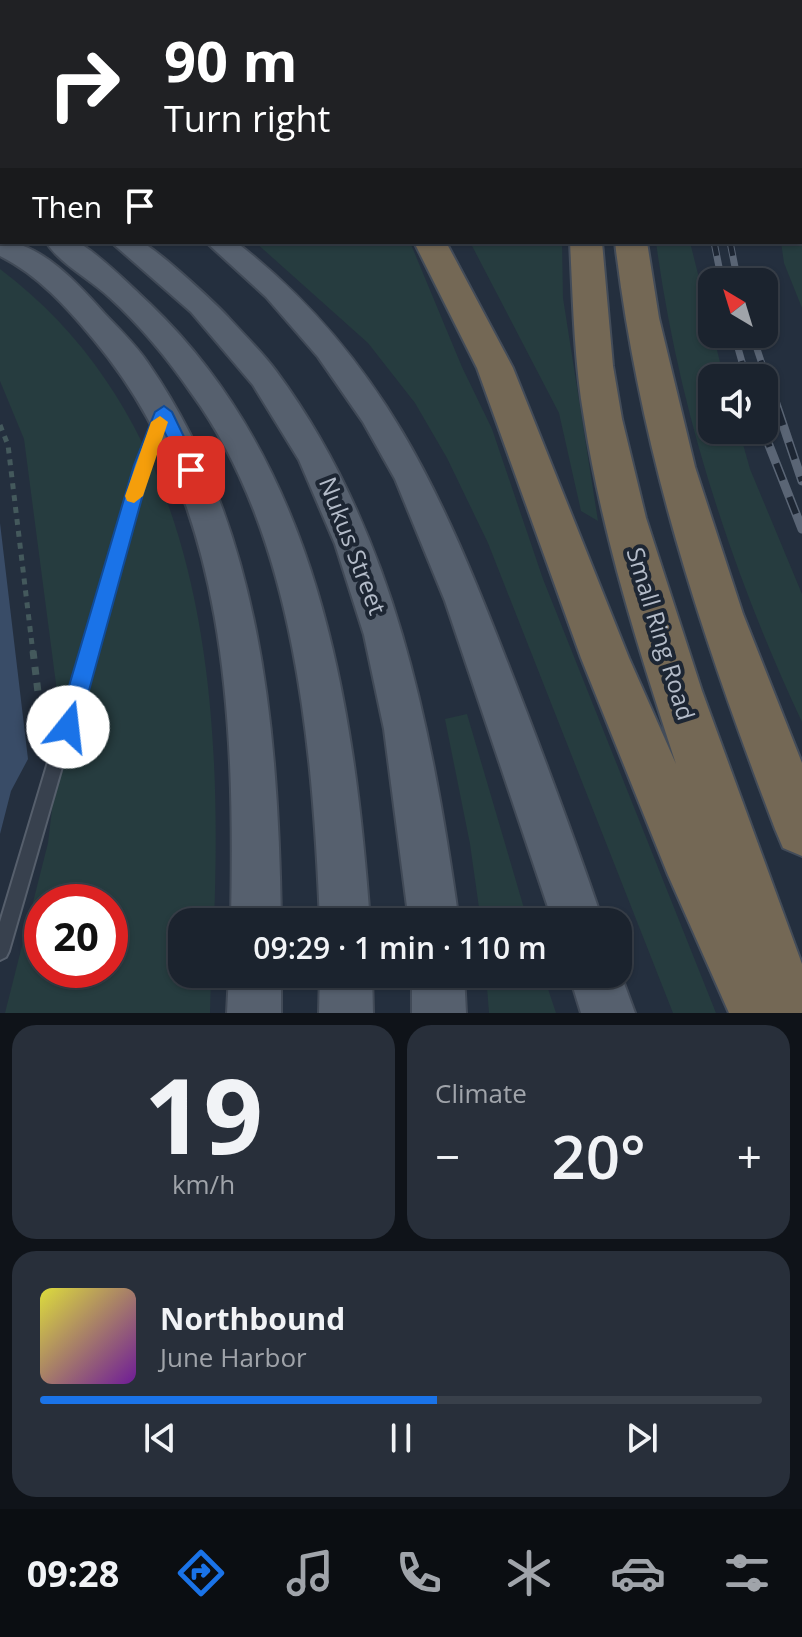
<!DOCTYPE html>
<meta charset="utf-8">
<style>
body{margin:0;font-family:"Open Sans",sans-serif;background:#282f3a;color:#f1f3f6;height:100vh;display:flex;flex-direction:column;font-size:30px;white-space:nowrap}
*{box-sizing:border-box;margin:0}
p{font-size:26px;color:#a0a4aa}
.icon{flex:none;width:44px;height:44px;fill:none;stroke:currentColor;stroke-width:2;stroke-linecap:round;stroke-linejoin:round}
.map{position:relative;height:1013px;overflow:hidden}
.sheet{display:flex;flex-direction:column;gap:12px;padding:12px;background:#0f1319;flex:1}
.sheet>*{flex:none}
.banner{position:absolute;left:0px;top:0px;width:802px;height:244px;box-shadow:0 2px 6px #0004,0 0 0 2px #39404a;background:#202124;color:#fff;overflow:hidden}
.needle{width:52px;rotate:322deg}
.fabs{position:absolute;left:698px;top:268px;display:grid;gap:16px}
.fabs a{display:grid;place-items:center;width:80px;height:80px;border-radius:16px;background:#1b232e;box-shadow:0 2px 6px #0004,0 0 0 2px #39404a;font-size:40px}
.speed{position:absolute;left:24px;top:884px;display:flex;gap:16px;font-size:40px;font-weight:700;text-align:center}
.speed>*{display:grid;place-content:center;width:104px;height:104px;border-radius:50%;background:#1b232e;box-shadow:0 2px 6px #0004,0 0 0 2px #39404a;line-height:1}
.speed .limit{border:12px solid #d22;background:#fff;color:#111}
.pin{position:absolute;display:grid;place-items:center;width:68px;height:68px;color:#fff;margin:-34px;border-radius:16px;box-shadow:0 4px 12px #0006}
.me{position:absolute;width:88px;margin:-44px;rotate:16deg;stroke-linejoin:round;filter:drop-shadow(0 0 6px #0008)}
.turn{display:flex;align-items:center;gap:28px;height:168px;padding:0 32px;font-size:36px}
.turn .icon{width:104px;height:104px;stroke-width:2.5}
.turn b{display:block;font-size:56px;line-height:68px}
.then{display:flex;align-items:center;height:76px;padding:0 32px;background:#0003;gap:16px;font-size:30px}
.big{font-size:60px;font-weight:600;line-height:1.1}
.sheet .tile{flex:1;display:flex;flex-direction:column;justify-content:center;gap:12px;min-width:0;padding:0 28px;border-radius:24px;background:#282f3a}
.sheet .dial{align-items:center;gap:0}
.dial b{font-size:104px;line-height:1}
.song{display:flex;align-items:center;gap:24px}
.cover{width:96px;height:96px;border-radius:12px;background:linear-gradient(135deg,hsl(60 70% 55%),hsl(280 70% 35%))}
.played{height:8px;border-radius:4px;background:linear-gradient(90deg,#1a73e8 55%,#39404a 55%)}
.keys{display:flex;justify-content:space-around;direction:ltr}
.heat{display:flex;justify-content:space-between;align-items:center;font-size:44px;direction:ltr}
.sheet .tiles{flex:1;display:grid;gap:12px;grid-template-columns:1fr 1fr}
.tile:last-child{grid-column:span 2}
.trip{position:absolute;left:168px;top:908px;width:464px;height:80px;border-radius:24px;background:#1b232e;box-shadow:0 2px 6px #0004,0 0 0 2px #39404a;font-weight:600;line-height:80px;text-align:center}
.tabs{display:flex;height:128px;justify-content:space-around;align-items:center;background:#0b0e12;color:#a0a4aa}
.tabs .icon{width:56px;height:56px}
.tabs .selected{color:#1a73e8}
.tabs b{font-size:36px;color:#f1f3f6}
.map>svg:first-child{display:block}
.green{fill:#263c3f;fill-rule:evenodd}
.water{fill:#394c67}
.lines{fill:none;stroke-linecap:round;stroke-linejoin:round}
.lane-casing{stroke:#565f6c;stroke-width:4}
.primary-casing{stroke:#414a57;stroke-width:4}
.highway-casing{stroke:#434c59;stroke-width:4}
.path-far1{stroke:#44595c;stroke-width:5;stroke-dasharray:6 6;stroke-linecap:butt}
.path{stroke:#44595c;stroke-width:7;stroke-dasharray:8 8;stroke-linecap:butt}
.lane{fill:#38414e;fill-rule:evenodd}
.primary{fill:#56606e;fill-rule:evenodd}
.highway{fill:#746855;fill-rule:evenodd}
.rail-far1-casing{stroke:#5a6575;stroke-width:7}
.rail-casing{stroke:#5a6575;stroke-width:9}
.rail-far1{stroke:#1d2633;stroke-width:5;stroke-dasharray:14;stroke-linecap:butt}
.rail{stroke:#1d2633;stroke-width:6;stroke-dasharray:18;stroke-linecap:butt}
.route{fill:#1a73e8;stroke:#114b97;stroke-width:2}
.slow{fill:#f59e0b}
.labels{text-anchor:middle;stroke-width:8;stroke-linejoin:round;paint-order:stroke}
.street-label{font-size:24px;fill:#b4bcc9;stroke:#1d2633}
</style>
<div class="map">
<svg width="802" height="1013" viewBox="0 0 802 1013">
<rect width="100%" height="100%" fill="#242f3e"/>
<g class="green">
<path d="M800 105H802V308L784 263 781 242H800Z"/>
<path d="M255 242H410L462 367 492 429 543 579 716 1013H673L488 543 447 458 415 403 368 343Z"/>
<path d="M470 242H562L563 298 598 521 581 511 559 413Z"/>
<path d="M656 242H690L724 378H712V430H739L750 469 802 594V722C731 571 678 407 656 242Z"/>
<path d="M0 269C203 422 223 688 214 922H182V974H211L210 1013H5L48 843 57 767 56 684 24 439 0 381ZM42 902H110V970H42Z"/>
<path d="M467 714 528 922H481L470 844 445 719Z"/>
<path d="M486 974H543L556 1013H489Z"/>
</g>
<path class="water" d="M0 523 28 759 11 791 0 834Z"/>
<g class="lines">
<defs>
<g id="lane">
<path d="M187 0H194L195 2H189Z"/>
<rect x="0" y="41" width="2" height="6"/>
<rect x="800" y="111" width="2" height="4"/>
<path d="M800 230 802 231V244L798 242H800Z"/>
<path d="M159 418 165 422 149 465 9 951 6 957 0 960V922L137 465 153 422Z"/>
</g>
<g id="primary">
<path d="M0 94 2 95V110L0 109Z"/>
<rect x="0" y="149" width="2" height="16"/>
<path d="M0 196 2 197V213L0 212Z"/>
<path d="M0 238 2 242C41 242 80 286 104 313 119 329 136 345 148 363 262 528 278 728 281 922H231C235 722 229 501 94 340 67 307 38 275 0 256Z"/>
<path d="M46 242C54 242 68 239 76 242 92 247 136 291 150 304 318 465 354 701 370 922H320C313 751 296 537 192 394 168 359 141 326 109 297 90 279 60 264 46 242Z"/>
<path d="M111 242C119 242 133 239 141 242 156 248 215 303 228 317 244 335 262 352 276 371 395 532 432 729 459 922H409L384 729 364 635 335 544 299 460 253 385 191 312Z"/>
<path d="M206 242H236C382 356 441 492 506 659 540 746 573 834 603 922H553L445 601 395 479 363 422 318 357 266 297Z"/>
<path d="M618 967 635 1013H581L569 974H618Z"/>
<path d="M229 974H281V1013H227Z"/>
<path d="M320 974H372L373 1013H319Z"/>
<path d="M412 974H464L466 1013H412Z"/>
</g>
<g id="highway">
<path d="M294 0H316L293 2Z"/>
<rect x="604" y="0" width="22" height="2"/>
<path d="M634 0H656L633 2Z"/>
<path d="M414 242H446L513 368 629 658 676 764C639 651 602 535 584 418 574 360 573 301 570 242H602L613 366 622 419 646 518 702 691 802 964V1013H729L668 875 581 658 477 368Z"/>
<path d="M615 242H647L659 318 695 467 743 614 802 763V856L783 848 775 829C700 632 640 452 615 242Z"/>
</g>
</defs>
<use href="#lane" class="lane-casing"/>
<use href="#primary" class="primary-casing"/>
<use href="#highway" class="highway-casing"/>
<path class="path-far1" d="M0 425 8 445 33 653"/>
<path class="path" d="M33 651 42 725"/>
<use href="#lane" class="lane"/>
<use href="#primary" class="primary"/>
<use href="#highway" class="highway"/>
<defs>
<g id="rail-far1">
<path d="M714 242 722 282"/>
<path d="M730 242 738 282"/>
<path d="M734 334 746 376"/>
<path d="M752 334 766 376"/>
</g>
<g id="rail">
<path d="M745 374 746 378"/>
<path d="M766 374 802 481"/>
<path d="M763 430 802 529"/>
</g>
</defs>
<use href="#rail-far1" class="rail-far1-casing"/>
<use href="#rail" class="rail-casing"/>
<use href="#rail-far1" class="rail-far1"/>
<use href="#rail" class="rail"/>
</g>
<path class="route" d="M164 406 172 412 200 470 191 476 185 474 164 431 151 465 79 727 76 734 68 737 60 734 57 727 134 465 155 412Z"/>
<path class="slow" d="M160 416 168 422 143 496 134 503 127 501 125 496 151 422Z"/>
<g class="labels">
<g class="street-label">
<text transform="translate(352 546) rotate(69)" y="8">Nukus Street</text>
<text transform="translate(660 634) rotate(73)" y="8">Small Ring Road</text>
</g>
</g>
</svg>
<div class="fabs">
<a><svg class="needle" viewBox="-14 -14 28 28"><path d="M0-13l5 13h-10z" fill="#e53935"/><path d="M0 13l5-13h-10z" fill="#a0a4aa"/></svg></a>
<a><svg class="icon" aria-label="sound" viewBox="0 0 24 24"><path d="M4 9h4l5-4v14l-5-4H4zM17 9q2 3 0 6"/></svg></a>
</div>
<div class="speed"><div class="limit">20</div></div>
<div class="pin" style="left:191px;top:470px;background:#d93025"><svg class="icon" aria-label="arrive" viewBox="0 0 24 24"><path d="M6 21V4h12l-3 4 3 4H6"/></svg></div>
<svg class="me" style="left:68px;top:727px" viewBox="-20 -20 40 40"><circle r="19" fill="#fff"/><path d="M0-13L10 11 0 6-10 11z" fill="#1a73e8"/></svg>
<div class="trip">09:29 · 1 min · 110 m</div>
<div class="banner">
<div class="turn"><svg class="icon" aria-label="right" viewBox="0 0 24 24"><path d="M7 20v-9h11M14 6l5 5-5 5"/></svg><div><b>90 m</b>Turn right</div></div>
<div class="then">Then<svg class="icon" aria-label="arrive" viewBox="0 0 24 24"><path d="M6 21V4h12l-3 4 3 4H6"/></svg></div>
</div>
</div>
<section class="sheet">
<div class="tiles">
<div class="tile dial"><b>19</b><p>km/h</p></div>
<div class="tile"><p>Climate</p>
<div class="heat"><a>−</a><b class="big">20°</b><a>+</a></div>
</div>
<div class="tile">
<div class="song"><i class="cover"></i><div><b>Northbound</b><p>June Harbor</p></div></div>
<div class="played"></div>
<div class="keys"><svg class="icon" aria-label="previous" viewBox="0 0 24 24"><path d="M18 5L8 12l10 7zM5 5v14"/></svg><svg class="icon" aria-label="pause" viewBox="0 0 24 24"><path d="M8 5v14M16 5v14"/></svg><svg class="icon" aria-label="next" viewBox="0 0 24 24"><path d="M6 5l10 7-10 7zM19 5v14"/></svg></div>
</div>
</div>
</section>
<nav class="tabs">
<b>09:28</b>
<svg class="icon selected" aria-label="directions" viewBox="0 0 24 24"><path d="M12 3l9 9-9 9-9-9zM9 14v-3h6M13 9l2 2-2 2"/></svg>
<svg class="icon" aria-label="music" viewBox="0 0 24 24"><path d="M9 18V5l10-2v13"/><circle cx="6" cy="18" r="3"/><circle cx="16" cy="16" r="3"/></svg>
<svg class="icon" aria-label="phone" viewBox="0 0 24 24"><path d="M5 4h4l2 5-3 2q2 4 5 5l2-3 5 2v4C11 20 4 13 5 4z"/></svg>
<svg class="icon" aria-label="climate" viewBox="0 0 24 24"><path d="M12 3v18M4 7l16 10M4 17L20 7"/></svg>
<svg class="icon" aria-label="car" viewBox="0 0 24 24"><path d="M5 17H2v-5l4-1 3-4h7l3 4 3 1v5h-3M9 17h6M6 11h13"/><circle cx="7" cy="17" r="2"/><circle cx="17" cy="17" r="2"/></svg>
<svg class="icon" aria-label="filters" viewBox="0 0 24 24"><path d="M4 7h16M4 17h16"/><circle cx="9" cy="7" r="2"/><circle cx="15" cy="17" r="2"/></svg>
</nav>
